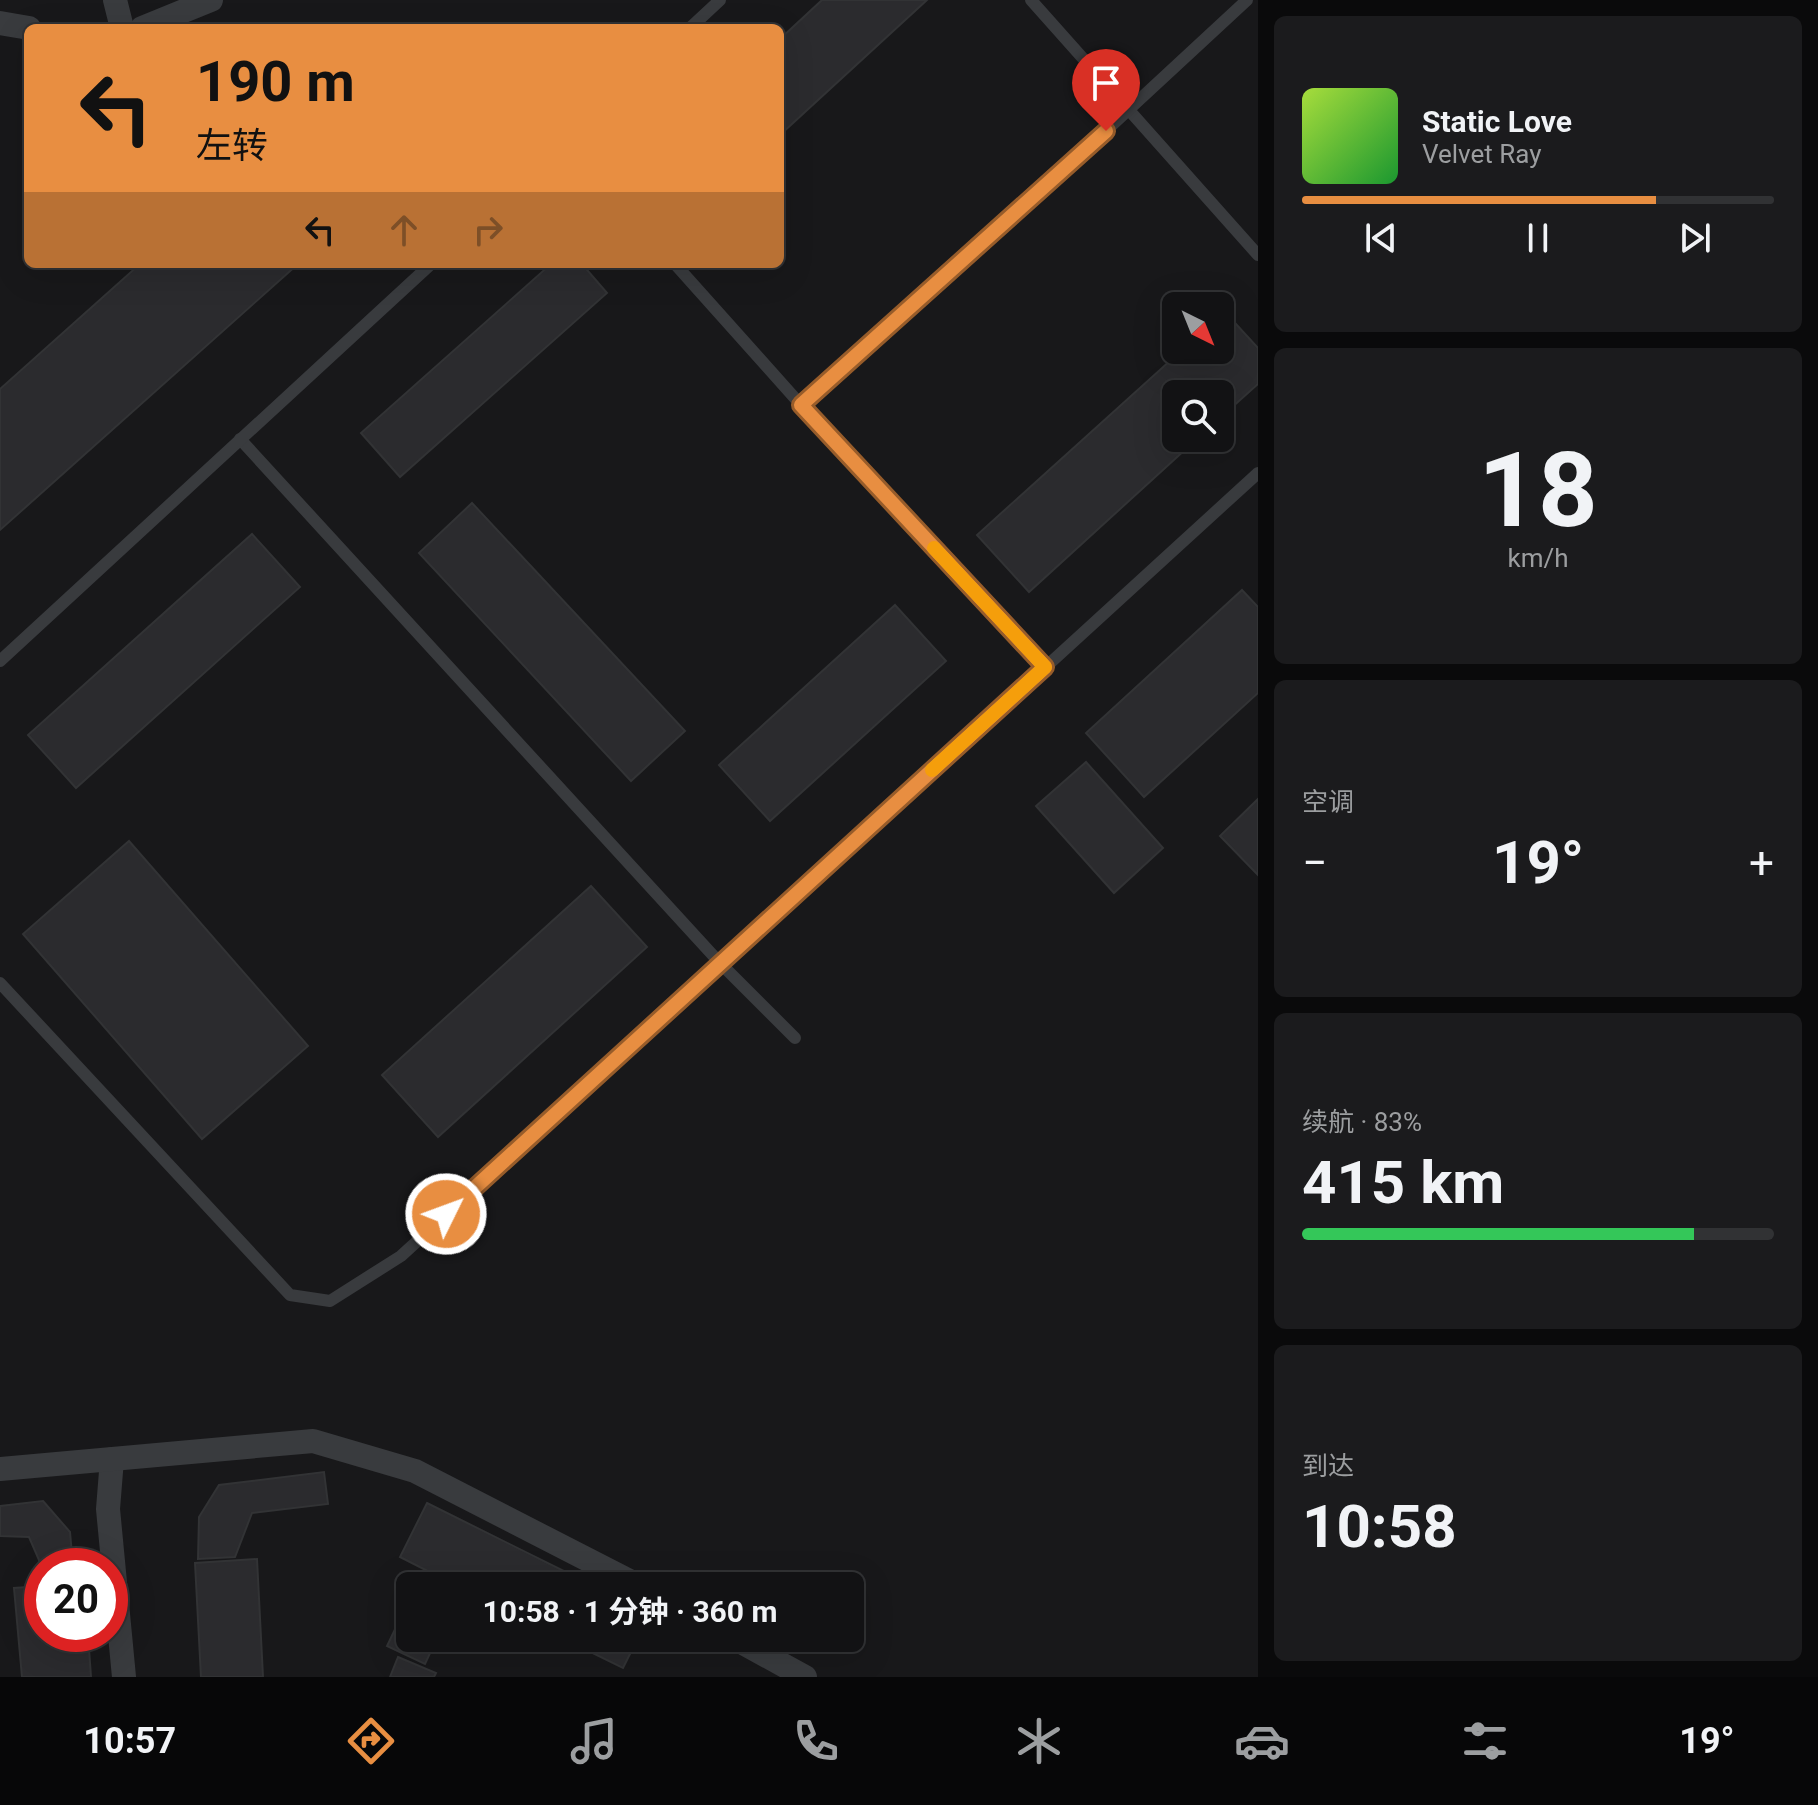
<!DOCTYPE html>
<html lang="zh">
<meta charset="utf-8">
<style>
body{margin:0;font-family:Roboto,"Noto Sans SC",sans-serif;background:#1b1b1d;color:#f1f3f6;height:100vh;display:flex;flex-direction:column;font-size:30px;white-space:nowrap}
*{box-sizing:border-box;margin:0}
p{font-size:26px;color:#9c9ea0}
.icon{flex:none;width:44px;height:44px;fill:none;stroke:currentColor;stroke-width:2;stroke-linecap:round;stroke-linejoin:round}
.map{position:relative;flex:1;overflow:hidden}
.drawer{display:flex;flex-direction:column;gap:16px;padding:16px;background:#0a0a0b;width:560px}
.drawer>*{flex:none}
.top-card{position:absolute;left:24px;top:24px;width:760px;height:244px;border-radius:12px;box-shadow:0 8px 32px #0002,0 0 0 2px #313234;background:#e88e41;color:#111;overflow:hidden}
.needle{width:52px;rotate:137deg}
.controls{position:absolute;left:1162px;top:292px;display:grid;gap:16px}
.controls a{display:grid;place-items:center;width:72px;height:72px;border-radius:12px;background:#121214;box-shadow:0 8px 32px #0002,0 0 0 2px #313234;font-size:40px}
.speed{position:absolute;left:24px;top:1548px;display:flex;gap:16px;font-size:40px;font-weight:700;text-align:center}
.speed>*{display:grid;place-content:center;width:104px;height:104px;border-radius:50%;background:#121214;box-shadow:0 8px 32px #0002,0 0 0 2px #313234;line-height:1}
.speed .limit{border:12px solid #d22;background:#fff;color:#111}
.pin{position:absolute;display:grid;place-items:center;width:68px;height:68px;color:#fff;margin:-82px -34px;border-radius:50% 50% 50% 0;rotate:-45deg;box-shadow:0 0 8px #0007}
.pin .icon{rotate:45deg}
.me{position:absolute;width:88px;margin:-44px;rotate:48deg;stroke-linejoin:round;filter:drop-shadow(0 0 6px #0008)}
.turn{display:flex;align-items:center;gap:28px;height:168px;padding:0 40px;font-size:36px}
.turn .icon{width:104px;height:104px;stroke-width:2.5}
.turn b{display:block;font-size:56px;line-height:68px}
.lanes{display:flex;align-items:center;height:76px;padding:0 40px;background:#0003;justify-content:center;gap:40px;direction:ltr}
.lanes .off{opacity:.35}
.big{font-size:60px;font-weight:700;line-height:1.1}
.drawer .tile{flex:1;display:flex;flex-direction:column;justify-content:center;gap:12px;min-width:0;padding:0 28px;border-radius:12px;background:#1b1b1d}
.drawer .dial{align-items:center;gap:0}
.dial b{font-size:104px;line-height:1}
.song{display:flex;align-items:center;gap:24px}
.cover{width:96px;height:96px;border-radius:12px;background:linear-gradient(135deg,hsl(80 70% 55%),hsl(130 70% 35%))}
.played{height:8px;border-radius:4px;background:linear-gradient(90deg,#e88e41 75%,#313234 75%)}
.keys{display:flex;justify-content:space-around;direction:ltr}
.heat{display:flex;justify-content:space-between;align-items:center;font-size:44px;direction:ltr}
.charge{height:12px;border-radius:6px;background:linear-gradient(90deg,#34c759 83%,#313234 0)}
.trip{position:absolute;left:396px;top:1572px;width:468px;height:80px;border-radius:12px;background:#121214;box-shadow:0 8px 32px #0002,0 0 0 2px #313234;font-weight:700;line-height:80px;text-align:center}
.tab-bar{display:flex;height:128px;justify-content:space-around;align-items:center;background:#070708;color:#9c9ea0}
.tab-bar .icon{width:56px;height:56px}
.tab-bar .on{color:#e88e41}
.tab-bar b{font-size:36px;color:#f1f3f6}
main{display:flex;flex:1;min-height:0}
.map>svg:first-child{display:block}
.building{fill:#2b2b2e;stroke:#323335;stroke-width:2}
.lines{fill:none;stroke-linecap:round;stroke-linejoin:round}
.service{stroke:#393b3e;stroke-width:12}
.minor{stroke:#393b3e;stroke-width:24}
.route-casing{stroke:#975c2a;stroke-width:20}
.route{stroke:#e88e41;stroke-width:14}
.slow{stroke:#f59e0b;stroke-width:14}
</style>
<main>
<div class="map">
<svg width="1258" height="1677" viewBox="0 0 1258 1677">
<rect width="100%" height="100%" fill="#18181a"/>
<g class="building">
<path d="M822 0H927L780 135V39Z"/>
<path d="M140 264H298L0 530V389Z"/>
<path d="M551 264H582L607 293 400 477 361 433Z"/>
<path d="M1225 312 1258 348V384L1220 418V394H1176V438H1198L1029 592 977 535 1182 350H1220V316Z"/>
<path d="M472 503 685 731 631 781 419 553Z"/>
<path d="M252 534 300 587 76 788 28 735Z"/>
<path d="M1242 590 1258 607V693L1144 797 1086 733Z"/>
<path d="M895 605 946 661 770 821 719 765Z"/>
<path d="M1086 762 1163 848 1114 893 1036 806Z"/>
<path d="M1258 799V875L1220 836Z"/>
<path d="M129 841 308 1046 202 1139 23 934Z"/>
<path d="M591 886 647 947 438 1137 382 1075Z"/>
<path d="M324 1472 328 1504 252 1513 235 1557 198 1559 199 1517 219 1485Z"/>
<path d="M43 1501 70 1532 73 1566H42V1580L39 1560 29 1537 0 1536V1506Z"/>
<path d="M427 1503 594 1586H457L400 1557Z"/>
<path d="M257 1559 263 1677H201L195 1563Z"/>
<path d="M42 1586V1634H88L91 1677H22L14 1588Z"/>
<path d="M409 1600 410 1638H437L425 1664 387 1646Z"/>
<path d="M562 1638H638L623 1668Z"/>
<path d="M398 1657 436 1673 434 1677H390Z"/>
</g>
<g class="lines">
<g class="service">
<path d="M1031 0 1258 255"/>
<path d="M690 28 720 0"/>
<path d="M675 264 801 405 1045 667"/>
<path d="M801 405 1084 151 1247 0"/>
<path d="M240 439 720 963 795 1038"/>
<path d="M0 661 431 264"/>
<path d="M0 983 290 1295 330 1301 401 1256 1258 473"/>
</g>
<g class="minor">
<path d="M115 0 122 28"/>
<path d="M0 23 29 28"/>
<path d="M142 28 211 0"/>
<path d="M112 1459 108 1509 124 1677"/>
<path d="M0 1469 313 1441 415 1471 639 1586"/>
<path d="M734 1638 805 1677"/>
</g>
</g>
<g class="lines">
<defs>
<path id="route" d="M446 1214 1045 667 801 405 1106 131"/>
</defs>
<use href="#route" class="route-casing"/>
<use href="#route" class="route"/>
<path class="slow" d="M932 770 1045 667 934 548"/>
</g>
</svg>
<div class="controls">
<a><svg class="needle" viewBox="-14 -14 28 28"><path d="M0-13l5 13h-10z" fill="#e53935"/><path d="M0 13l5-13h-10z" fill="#9c9ea0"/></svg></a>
<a><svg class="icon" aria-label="search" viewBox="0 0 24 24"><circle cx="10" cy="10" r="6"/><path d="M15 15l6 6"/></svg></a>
</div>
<div class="speed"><div class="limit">20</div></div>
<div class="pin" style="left:1106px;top:131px;background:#d93025"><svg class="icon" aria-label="arrive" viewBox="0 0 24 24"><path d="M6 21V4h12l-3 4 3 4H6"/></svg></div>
<svg class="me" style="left:446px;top:1214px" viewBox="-20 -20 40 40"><circle r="17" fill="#e88e41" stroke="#fff" stroke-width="3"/><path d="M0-11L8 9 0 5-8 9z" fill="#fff"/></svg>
<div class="trip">10:58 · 1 分钟 · 360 m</div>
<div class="top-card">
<div class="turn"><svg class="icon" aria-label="left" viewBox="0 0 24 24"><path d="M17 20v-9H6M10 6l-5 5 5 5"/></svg><div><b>190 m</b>左转</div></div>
<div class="lanes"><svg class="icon" aria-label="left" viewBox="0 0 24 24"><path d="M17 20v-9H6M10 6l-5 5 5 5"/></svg><svg class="icon off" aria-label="ahead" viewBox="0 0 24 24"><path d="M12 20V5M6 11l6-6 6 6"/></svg><svg class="icon off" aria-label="right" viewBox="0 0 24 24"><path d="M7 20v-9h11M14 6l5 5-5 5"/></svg></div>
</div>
</div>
<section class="drawer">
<div class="tile">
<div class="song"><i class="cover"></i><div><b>Static Love</b><p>Velvet Ray</p></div></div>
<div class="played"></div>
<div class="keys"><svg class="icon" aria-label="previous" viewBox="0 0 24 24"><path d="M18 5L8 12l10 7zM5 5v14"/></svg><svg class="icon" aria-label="pause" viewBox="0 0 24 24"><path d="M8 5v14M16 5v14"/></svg><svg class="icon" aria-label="next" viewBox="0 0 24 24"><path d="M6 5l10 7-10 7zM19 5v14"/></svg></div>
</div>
<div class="tile dial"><b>18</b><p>km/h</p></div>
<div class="tile"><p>空调</p>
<div class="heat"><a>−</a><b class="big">19°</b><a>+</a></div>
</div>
<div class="tile"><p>续航 · 83%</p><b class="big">415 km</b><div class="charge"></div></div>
<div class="tile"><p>到达</p><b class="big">10:58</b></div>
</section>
</main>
<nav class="tab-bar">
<b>10:57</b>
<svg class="icon on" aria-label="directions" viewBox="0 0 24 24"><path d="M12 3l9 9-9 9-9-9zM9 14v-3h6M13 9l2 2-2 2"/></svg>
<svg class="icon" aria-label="music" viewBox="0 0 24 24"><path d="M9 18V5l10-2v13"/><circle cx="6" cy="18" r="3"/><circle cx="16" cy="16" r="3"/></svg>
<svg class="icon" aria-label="phone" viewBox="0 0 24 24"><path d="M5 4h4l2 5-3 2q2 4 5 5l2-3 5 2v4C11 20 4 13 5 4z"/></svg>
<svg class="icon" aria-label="climate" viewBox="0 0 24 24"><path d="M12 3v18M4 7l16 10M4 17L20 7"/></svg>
<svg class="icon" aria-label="car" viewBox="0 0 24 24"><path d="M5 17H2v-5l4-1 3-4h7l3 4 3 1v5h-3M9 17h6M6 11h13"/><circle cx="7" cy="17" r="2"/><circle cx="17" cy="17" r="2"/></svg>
<svg class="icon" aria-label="filters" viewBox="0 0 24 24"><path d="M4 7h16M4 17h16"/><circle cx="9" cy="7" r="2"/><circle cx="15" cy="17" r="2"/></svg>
<b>19°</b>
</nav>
